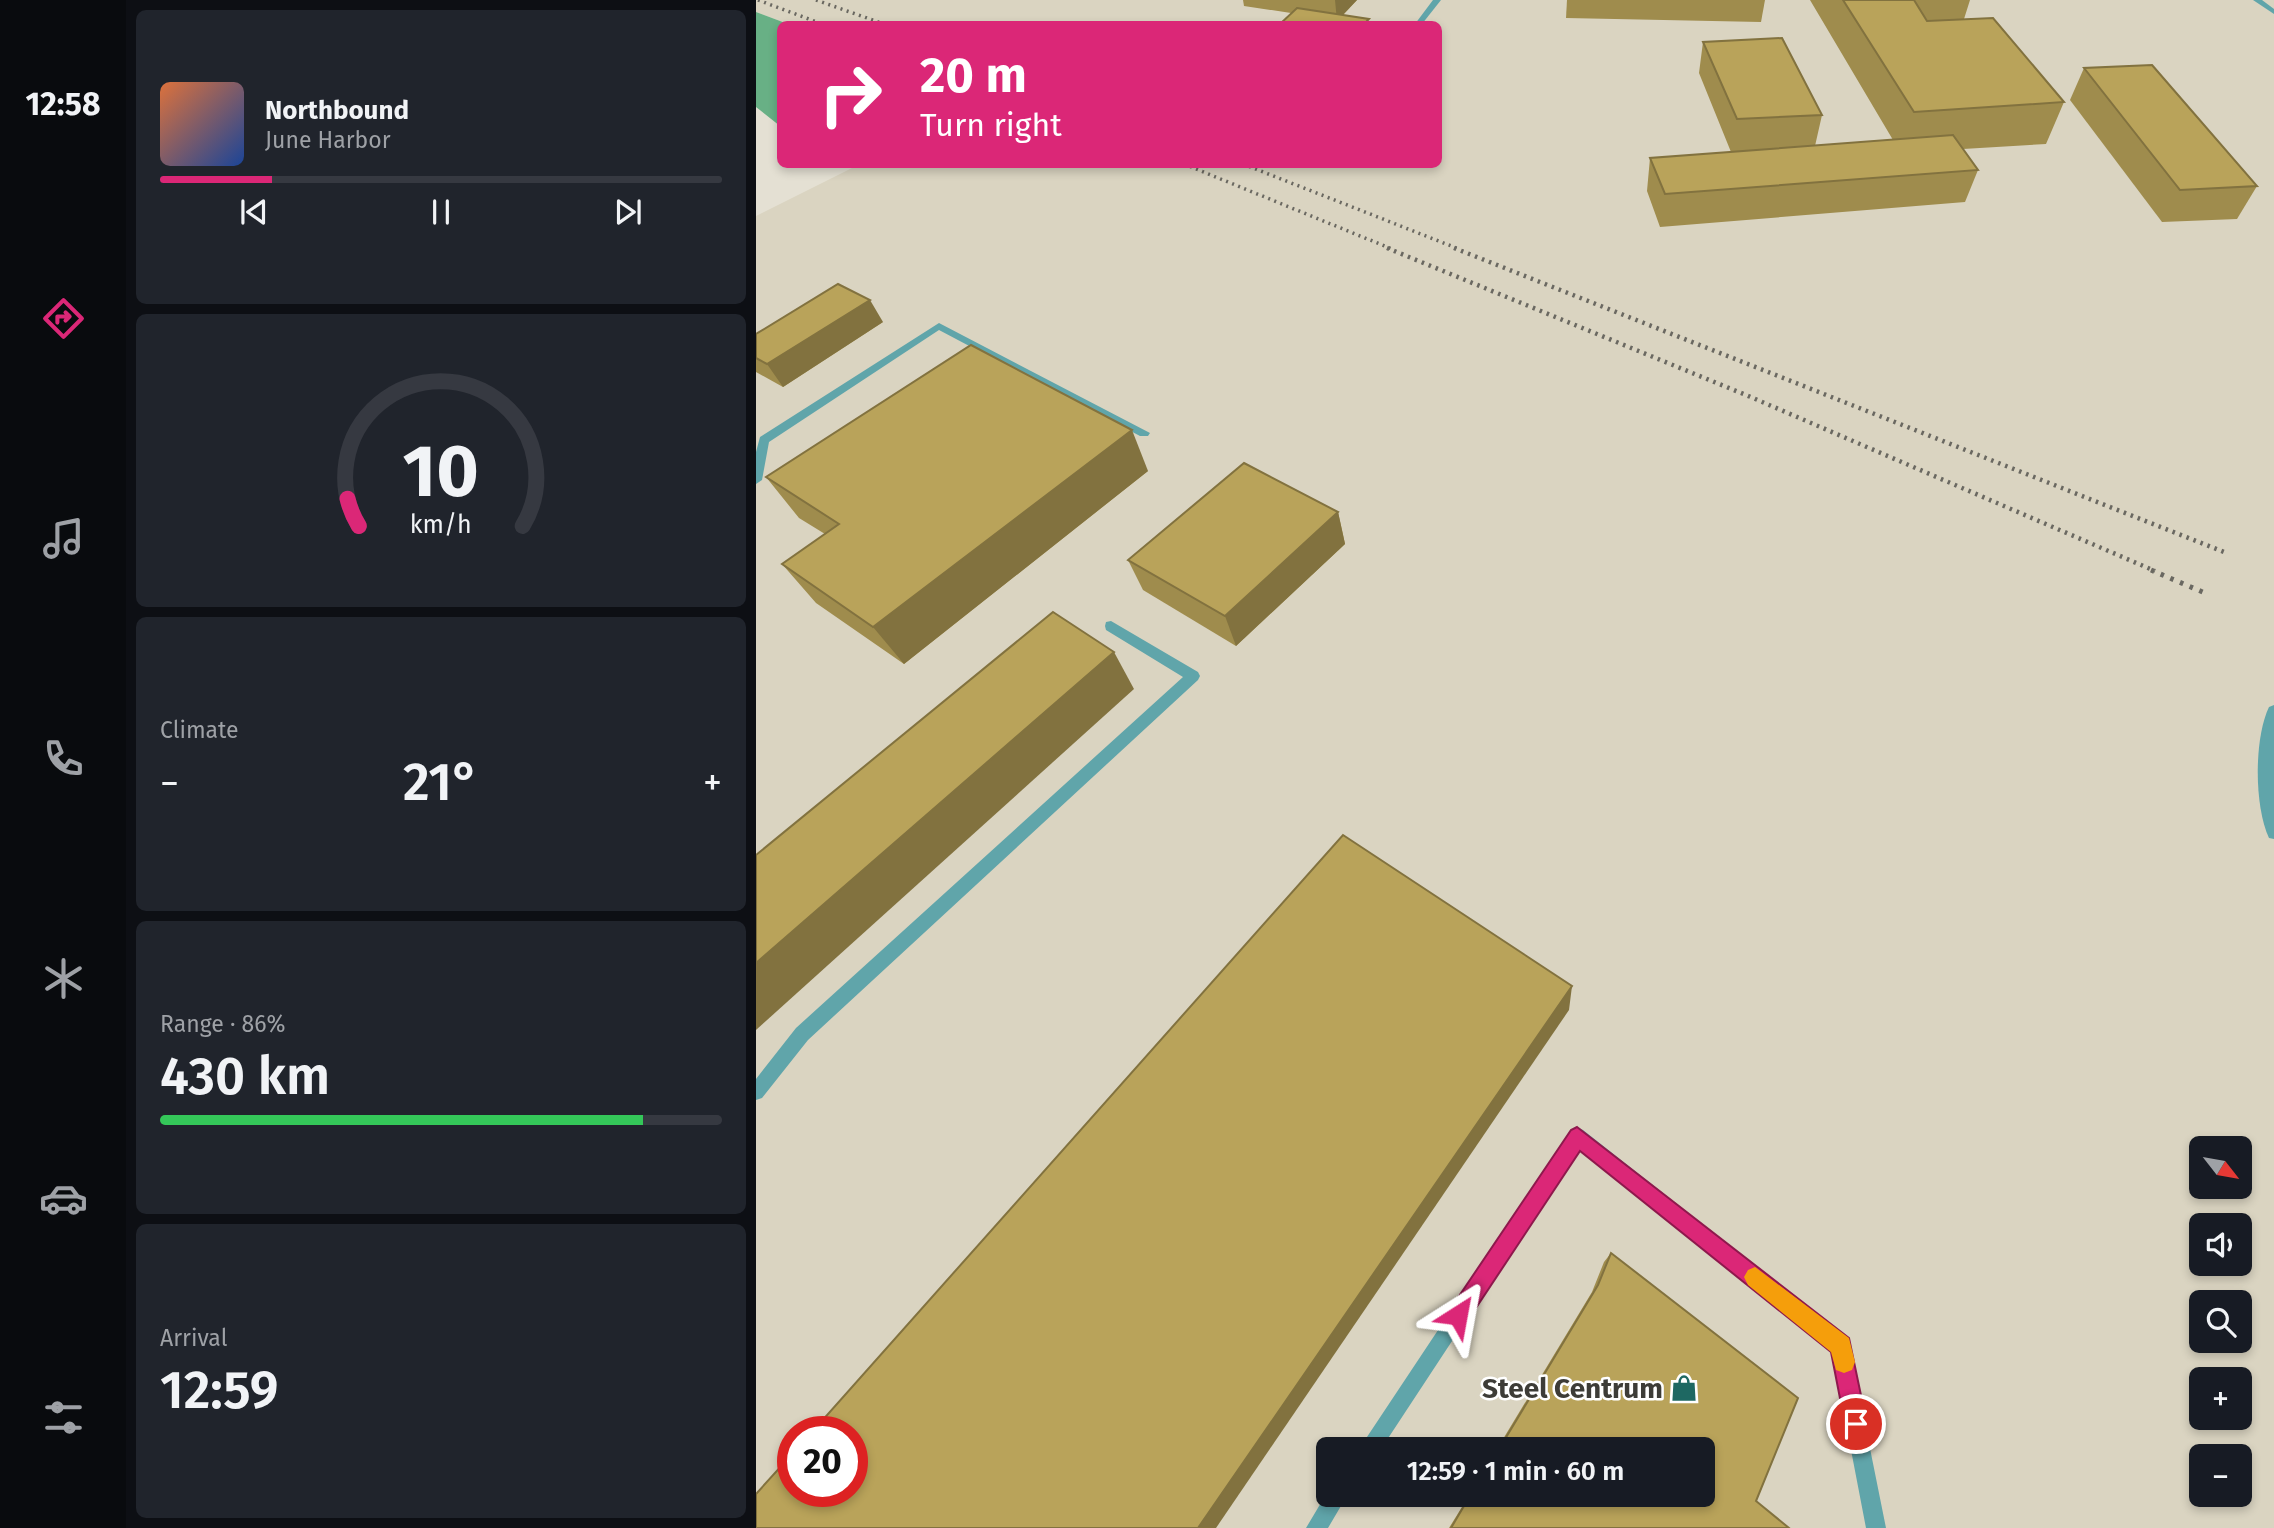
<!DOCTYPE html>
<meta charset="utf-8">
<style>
body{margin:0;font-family:"Fira Sans",sans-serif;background:#20242c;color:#f1f3f6;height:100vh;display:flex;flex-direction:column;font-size:26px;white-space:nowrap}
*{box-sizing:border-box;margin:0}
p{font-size:23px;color:#9ea1a6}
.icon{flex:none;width:38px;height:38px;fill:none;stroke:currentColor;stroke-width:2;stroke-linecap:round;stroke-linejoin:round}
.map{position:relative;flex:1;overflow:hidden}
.side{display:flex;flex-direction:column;gap:10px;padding:10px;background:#0d0f14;width:630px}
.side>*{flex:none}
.banner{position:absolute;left:21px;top:21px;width:665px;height:147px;border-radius:10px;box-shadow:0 4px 10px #0003;background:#db2777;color:#fff;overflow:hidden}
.needle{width:46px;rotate:121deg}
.fabs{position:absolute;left:1433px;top:1136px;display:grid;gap:14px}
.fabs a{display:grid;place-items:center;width:63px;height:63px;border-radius:10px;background:#171b24;box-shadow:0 4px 10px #0003;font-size:35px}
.speed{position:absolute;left:21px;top:1416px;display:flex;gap:14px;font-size:35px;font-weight:700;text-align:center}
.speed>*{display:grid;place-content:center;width:91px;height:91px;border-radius:50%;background:#171b24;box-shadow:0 4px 10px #0003;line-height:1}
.speed .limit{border:10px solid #d22;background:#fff;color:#111}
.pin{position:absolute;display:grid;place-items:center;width:60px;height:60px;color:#fff;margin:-30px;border:4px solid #fff;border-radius:50%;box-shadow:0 2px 7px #0007}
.me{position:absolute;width:77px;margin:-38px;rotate:34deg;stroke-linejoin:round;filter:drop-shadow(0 0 5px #0008)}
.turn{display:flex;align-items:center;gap:24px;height:147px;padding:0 28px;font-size:32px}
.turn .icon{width:91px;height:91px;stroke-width:2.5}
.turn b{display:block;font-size:49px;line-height:60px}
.big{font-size:52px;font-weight:600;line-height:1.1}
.side .widget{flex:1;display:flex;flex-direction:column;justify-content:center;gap:10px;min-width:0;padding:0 24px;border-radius:10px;background:#20242c}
.side .dial{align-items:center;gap:0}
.dial svg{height:182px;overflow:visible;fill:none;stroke:#363941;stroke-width:7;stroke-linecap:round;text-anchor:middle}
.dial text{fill:#f1f3f6;stroke:none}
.song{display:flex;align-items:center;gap:21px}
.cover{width:84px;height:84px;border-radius:10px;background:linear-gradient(135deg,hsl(20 70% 55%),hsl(220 70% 35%))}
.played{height:7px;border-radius:4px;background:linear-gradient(90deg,#db2777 20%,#363941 20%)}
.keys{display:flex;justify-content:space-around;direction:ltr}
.heat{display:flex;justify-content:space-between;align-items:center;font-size:38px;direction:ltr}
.charge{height:10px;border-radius:5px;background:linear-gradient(90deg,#34c759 86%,#363941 0)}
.trip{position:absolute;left:560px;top:1437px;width:399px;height:70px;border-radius:10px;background:#171b24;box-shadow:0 4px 10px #0003;font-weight:600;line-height:70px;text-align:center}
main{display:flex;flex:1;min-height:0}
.tab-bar{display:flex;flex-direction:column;width:126px;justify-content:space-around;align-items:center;background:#090b0e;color:#9ea1a6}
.tab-bar .icon{width:49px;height:49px}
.tab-bar .selected{color:#db2777}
.tab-bar b{font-size:32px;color:#f1f3f6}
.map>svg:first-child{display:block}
.built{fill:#dad4c1;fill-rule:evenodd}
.forest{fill:#68b085}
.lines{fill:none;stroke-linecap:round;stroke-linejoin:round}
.service{fill:#60a5aa;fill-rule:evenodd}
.tertiary{fill:#60a5aa;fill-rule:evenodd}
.rail-far2{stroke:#6a6861;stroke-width:3.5;stroke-dasharray:2 4.5;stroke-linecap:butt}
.rail-far1{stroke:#6a6861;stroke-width:4.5;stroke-dasharray:2.5 5;stroke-linecap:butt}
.rail{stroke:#6a6861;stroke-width:5;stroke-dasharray:3.5 7;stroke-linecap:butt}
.wall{fill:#9f8c4d}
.shaded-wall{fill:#82723f}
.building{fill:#b9a35a;stroke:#82723f;stroke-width:2}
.route{fill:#db2777;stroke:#8e194d;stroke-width:2}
.slow{fill:#f59e0b}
.labels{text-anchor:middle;stroke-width:5;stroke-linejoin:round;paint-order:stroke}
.near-poi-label{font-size:28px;font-weight:bold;fill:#3d3c37;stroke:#fff;text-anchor:end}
</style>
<main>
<nav class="tab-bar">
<b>12:58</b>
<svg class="icon selected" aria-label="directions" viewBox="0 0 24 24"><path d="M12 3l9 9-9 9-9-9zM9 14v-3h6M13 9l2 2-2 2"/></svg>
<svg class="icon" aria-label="music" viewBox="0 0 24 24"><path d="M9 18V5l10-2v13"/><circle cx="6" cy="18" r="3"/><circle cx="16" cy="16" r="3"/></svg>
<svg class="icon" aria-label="phone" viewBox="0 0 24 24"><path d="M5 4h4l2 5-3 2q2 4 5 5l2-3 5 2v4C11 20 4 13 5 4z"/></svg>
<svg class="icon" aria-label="climate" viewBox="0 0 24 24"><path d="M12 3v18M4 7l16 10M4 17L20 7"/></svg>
<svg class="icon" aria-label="car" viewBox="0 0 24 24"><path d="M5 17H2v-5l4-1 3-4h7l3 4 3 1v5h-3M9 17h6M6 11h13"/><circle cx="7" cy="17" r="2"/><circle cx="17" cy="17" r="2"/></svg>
<svg class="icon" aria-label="filters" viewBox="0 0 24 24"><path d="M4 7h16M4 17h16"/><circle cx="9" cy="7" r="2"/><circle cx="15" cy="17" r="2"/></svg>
</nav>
<section class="side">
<div class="widget">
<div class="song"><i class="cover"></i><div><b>Northbound</b><p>June Harbor</p></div></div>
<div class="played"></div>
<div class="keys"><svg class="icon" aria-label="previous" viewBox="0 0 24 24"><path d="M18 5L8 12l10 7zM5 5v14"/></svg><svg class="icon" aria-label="pause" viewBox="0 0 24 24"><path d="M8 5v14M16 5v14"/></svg><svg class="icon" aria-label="next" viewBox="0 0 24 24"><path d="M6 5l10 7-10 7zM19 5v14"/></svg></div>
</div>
<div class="widget dial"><svg viewBox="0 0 100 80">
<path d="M14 69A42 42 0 1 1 86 69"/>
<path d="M14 69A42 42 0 0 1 9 57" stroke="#db2777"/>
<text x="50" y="56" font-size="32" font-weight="700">10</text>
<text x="50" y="72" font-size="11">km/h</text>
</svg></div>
<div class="widget"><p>Climate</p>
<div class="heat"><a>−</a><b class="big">21°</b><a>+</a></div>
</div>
<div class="widget"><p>Range · 86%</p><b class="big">430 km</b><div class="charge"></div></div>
<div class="widget"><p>Arrival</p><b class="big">12:59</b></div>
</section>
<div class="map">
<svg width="1518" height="1528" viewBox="0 0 1518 1528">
<rect width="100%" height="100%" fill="#e4e0d3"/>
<path class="built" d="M0 0H1518V1528H0V216L102 165 682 164V24H32L0 12ZM1446 1148H1484V1186H1446ZM1446 1225H1484V1264H1446ZM1446 1302H1484V1340H1446ZM1446 1379H1484V1418H1446ZM37 1432H96V1491H37ZM572 1449H947V1494H572ZM1446 1456H1484V1494H1446Z"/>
<path class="forest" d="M0 12 32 24H24V126L0 107Z"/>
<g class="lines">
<g class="service">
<path d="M677 0H685L666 24H659Z"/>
<path d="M183 323 394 433 392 436H384L183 330 13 442 6 480 0 484V452L4 437Z"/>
<path d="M355 621 442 672 444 676 442 680 52 1040 6 1098 0 1100V1079L40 1028 427 677 350 630 349 626 350 622Z"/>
<path d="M821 1127 827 1130 1092 1339 1130 1528H1110L1076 1351 823 1148 625 1449H603L815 1130Z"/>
<path d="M572 1491V1494H592L572 1528H550Z"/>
</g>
<g class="tertiary">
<path d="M1497 0H1506L1518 9V14Z"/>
<path d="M1518 705V839L1513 838C1498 806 1498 738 1513 707Z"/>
</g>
<g class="rail-far2">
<path d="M2 0 66 24"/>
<path d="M60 0 128 24"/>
<path d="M428 164 636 249"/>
<path d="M487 164 703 249"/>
</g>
<g class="rail-far1">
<path d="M631 248 990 395 1399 571"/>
<path d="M698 248 1468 552"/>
</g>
<path class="rail" d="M1395 570 1449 593"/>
</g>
<g class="wall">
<path d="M487 0H601L587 15 535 13 488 6Z"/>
<path d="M811 0H1009L1005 22 810 18Z"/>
<path d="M1054 0H1214L1208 19 1308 102 1290 144 1207 149 1222 170 1209 202 904 227 891 191 894 158 975 152 943 73 947 42 1066 115 1059 146 1137 140Z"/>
<path d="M1328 68 1501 186 1481 219 1406 222 1314 100Z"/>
<path d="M127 322 27 387 0 372V334Z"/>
<path d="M392 471 148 664 60 603 26 564 69 534 43 518 10 477Z"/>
<path d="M582 512 589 544 480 646 387 590 372 560Z"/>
<path d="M855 1253 1000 1501 1033 1528H693L714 1494H947V1449H741L836 1292 848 1262Z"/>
</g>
<g class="shaded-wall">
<path d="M579 0H601L581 21Z"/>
<path d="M114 300 127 322 27 387 11 364Z"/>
<path d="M376 430 392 471 148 664 117 627Z"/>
<path d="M582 512 589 544 480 646 469 616Z"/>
<path d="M358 652 378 689 0 1030V963Z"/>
<path d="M816 986 813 1010 460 1528H442Z"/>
</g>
<g class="building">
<path d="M1087 0H1158L1171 21 1237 18 1308 102 1158 112Z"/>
<path d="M541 8 613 19 608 24H524Z"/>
<path d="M1026 38 1066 115 981 119 947 42Z"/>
<path d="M1396 65 1501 186 1424 190 1328 68Z"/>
<path d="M1197 135 1222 170 909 194 894 158Z"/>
<path d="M82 284 114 300 11 364 0 358V334Z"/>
<path d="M215 345 376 430 117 627 26 564 83 524 10 477Z"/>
<path d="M488 463 582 512 469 616 372 560Z"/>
<path d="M297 612 358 652 0 963V855Z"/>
<path d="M587 835 816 986 442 1528H0V1494L37 1453V1491H96V1432H56Z"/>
<path d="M855 1253 1042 1398 1000 1501 1033 1528H695L715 1494H947V1449H743L842 1285Z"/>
</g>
<path class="route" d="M821 1127 1093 1338 1111 1424 1108 1432 1100 1435 1092 1432 1089 1424 1075 1352 824 1151 710 1323 702 1326 695 1323 691 1315 695 1308 815 1130Z"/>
<path class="slow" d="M999 1267 1093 1338 1099 1362 1096 1370 1088 1373 1080 1370 1075 1352 992 1285 988 1277 992 1270Z"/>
<defs>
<symbol id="shop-bare" viewBox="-9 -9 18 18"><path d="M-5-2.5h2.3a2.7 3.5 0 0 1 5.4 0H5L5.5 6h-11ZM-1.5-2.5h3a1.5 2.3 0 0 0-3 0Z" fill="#1e6862" stroke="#fff" stroke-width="2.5" paint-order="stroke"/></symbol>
</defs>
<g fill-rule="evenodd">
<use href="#shop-bare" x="909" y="1369" width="38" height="38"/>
</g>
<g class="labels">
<g class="near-poi-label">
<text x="907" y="1398">Steel Centrum</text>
</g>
</g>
</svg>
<div class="fabs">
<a><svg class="needle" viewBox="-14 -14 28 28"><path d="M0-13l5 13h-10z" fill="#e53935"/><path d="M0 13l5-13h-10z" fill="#9ea1a6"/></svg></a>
<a><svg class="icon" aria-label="sound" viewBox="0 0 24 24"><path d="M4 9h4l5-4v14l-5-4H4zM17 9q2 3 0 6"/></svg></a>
<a><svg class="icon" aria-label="search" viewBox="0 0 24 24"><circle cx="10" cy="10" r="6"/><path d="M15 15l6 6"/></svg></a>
<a>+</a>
<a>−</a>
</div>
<div class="speed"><div class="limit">20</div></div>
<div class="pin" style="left:1100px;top:1424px;background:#d93025"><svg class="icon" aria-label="arrive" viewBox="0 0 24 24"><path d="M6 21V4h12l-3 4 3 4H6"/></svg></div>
<svg class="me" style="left:702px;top:1315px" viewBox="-20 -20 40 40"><path d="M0-17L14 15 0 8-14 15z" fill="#db2777" stroke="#fff" stroke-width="4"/></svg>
<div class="trip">12:59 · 1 min · 60 m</div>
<div class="banner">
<div class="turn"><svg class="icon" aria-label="right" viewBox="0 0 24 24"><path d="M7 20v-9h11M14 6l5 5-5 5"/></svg><div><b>20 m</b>Turn right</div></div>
</div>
</div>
</main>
